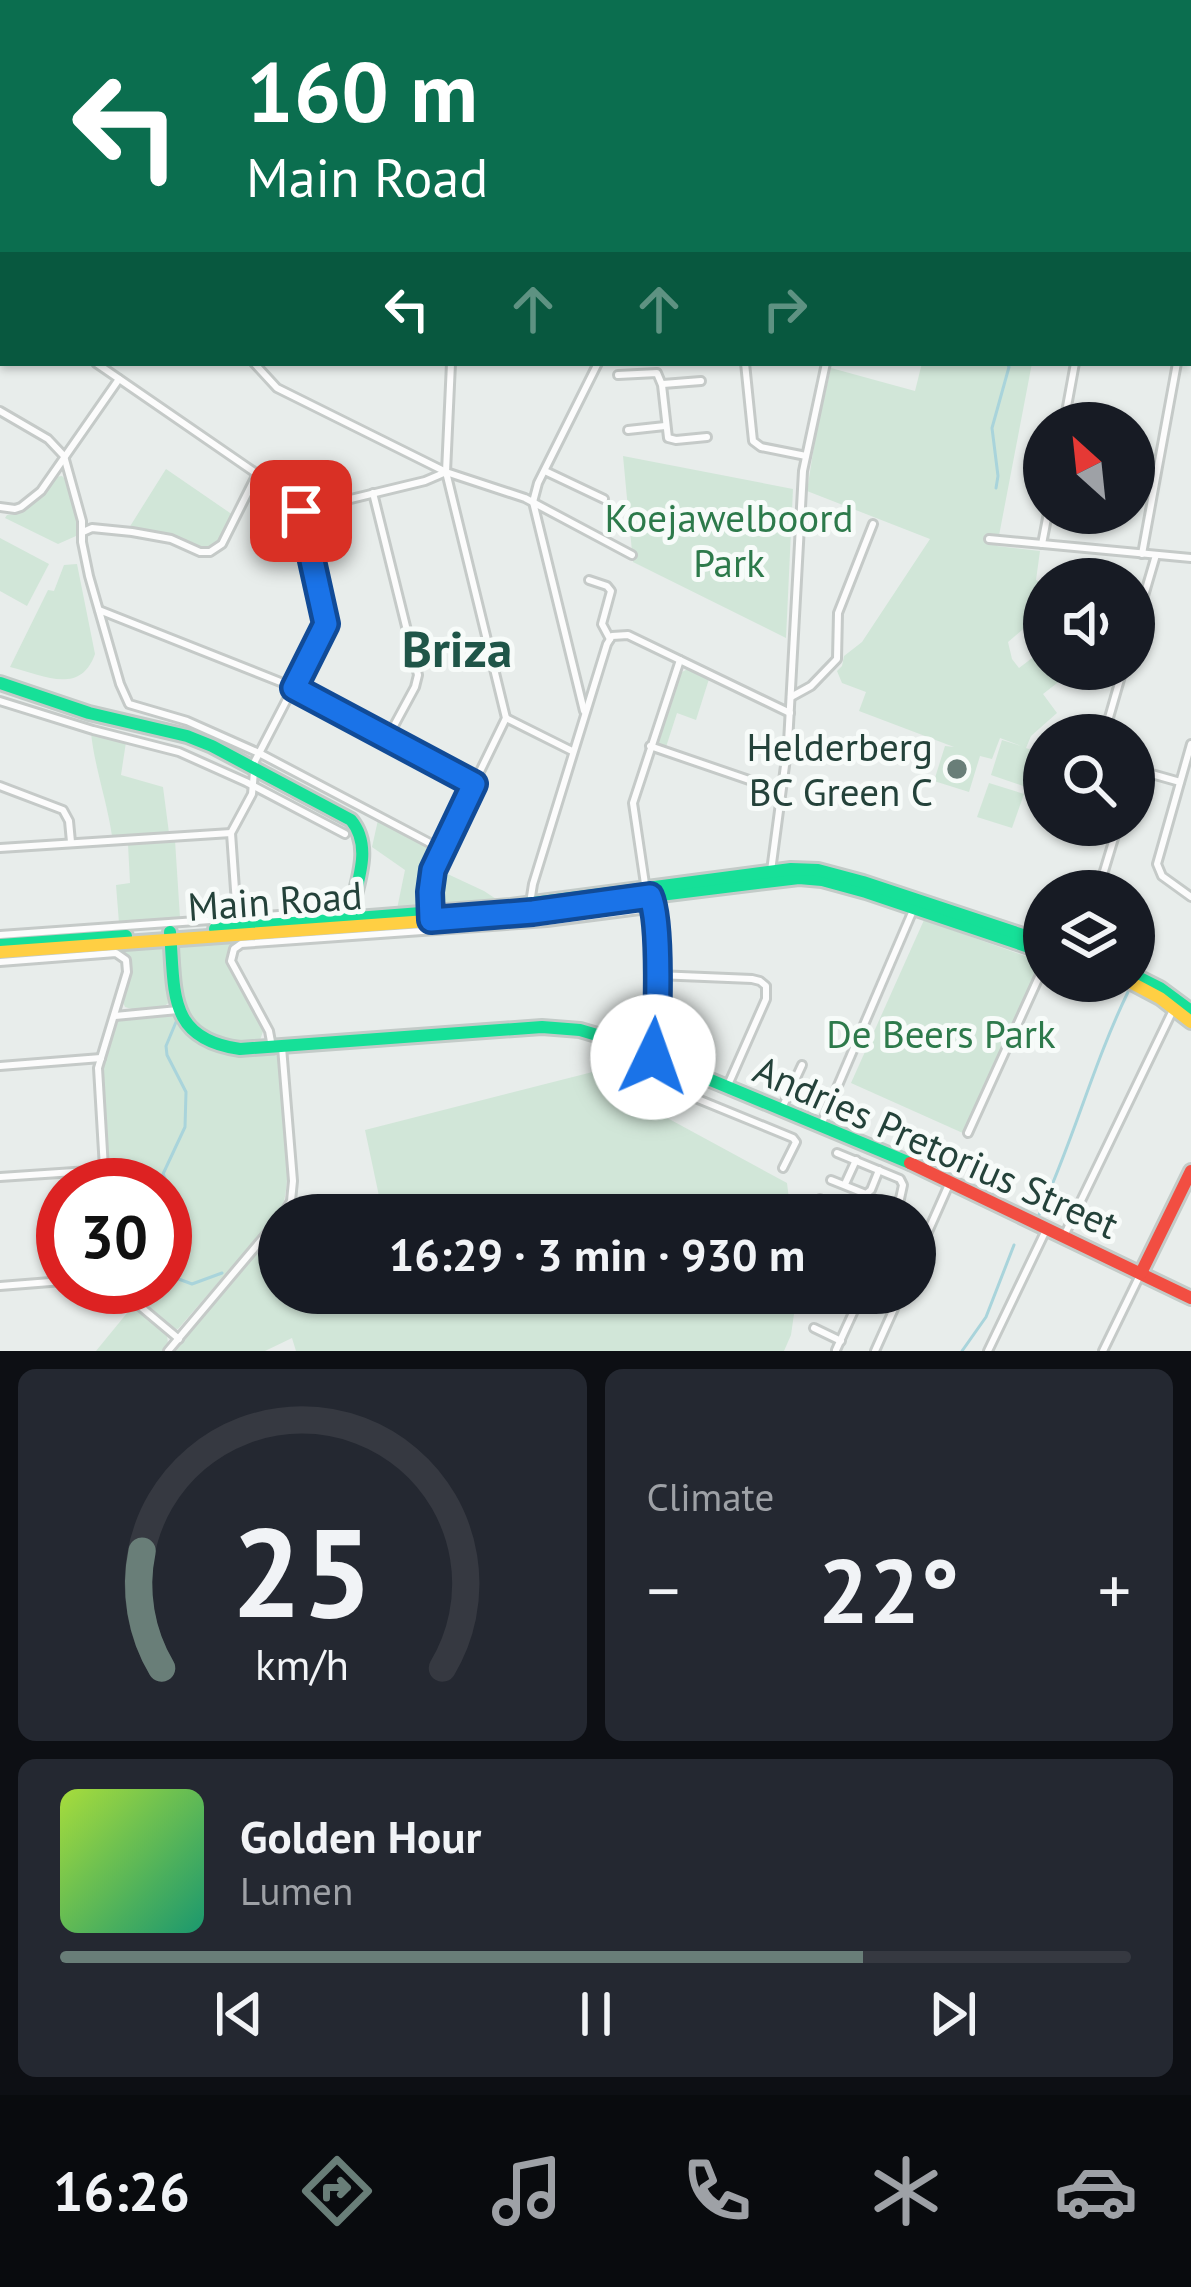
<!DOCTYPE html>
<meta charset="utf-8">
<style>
body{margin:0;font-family:"PT Sans",sans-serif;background:#242831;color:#f1f3f6;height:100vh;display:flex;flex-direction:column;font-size:45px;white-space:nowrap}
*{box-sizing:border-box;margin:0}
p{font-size:39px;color:#9ea1a6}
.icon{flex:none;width:66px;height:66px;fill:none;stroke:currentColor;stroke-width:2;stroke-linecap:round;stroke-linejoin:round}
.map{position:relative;height:1351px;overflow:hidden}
.side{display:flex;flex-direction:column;gap:18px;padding:18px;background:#0d0f14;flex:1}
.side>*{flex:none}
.banner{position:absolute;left:0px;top:0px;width:1191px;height:366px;box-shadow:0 3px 9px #0004;background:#0b6e4f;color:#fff;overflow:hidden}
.needle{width:78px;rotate:333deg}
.fabs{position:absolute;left:1023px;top:402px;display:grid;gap:24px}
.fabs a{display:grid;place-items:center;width:132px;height:132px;border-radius:50%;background:#171b24;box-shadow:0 3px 9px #0004;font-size:60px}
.speed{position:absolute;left:36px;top:1158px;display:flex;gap:24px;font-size:60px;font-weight:700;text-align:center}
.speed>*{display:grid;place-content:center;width:156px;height:156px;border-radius:50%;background:#171b24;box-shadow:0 3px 9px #0004;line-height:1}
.speed .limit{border:18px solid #d22;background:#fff;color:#111}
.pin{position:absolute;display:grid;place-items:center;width:102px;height:102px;color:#fff;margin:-51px;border-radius:24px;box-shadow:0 6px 18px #0006}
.me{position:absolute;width:132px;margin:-66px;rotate:3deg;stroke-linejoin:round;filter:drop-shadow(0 0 9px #0008)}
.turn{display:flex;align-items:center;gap:42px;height:252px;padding:0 48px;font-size:54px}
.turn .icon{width:156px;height:156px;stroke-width:2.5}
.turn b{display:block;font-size:84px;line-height:102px}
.lanes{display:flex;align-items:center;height:114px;padding:0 48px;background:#0003;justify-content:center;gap:60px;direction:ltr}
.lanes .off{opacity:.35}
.big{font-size:90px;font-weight:700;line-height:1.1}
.side .tile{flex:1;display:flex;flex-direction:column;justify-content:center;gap:18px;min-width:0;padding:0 42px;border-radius:18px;background:#242831}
.side .dial{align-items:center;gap:0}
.dial svg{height:312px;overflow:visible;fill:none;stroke:#363941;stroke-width:7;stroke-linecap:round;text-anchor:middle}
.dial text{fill:#f1f3f6;stroke:none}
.song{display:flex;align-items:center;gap:36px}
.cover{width:144px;height:144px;border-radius:18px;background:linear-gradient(135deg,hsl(80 70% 55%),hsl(160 70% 35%))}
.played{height:12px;border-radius:6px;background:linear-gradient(90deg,#697e78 75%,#363941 75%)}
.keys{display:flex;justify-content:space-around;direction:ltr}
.heat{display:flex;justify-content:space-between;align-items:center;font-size:66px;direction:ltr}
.side .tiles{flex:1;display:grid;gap:18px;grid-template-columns:1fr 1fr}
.tile:last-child{grid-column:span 2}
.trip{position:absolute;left:258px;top:1194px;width:678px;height:120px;border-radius:60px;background:#171b24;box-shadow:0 3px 9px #0004;font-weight:700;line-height:120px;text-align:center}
.tabs{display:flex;height:192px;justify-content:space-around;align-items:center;background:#090b0e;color:#9ea1a6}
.tabs .icon{width:84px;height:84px}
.tabs .selected{color:#697e78}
.tabs b{font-size:54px;color:#f1f3f6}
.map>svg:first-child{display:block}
.green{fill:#d1e6d8}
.forest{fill:url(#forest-firs)}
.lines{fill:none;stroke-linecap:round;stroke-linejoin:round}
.stream{stroke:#a9d4db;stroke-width:3}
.street-casing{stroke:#c5cac8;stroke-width:12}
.fast-casing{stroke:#c3cbc8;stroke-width:18}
.slow-casing{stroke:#c3cbc8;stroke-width:18}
.jam-casing{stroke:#c3cbc8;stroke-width:18}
.street{stroke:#fcfcfc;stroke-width:6}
.fast{stroke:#16e098;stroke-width:12}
.slow{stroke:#ffcf43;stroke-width:12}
.jam{stroke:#f24e42;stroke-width:12}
.route-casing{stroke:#114b97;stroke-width:30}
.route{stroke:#1a73e8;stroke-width:21}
.poi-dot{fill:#697e78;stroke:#f7fbf9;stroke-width:4.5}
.labels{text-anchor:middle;stroke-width:10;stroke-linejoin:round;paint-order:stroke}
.park-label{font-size:39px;fill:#2d7a4b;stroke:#f7fbf9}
.poi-label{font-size:39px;fill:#24423a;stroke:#f7fbf9;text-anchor:end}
.street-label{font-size:39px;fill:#24423a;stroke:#f7fbf9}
.district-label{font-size:51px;font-weight:bold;fill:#1f5548;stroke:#f7fbf9}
</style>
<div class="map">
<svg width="1191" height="1351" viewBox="0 0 1191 1351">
<defs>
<pattern id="forest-firs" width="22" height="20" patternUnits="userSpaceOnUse" patternTransform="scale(3)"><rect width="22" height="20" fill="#d1e6d8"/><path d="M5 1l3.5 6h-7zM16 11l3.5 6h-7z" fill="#b3c6ba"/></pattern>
</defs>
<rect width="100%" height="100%" fill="#e8edeb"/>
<g class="green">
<path d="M922 363H1032L997 546 1040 551 1036 580 1044 584V627L1036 618 1008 642 1012 659 1019 668 1044 649V669H1067L1070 673 1043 694 1057 713 1031 736 1026 748 1037 752 1026 787 991 775 1002 740 1021 746 1000 738 992 759 980 756 969 792 934 781 945 746 954 747 859 711 866 692 842 683 837 671 842 666 844 656 862 642 930 539 807 491 816 433 831 368 915 391Z"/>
<path d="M623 456 793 489 786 638 633 562Z"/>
<path d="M166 469 233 515C209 562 213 549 171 535 158 531 143 530 129 528Z"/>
<path d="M62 476 65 479 76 513V536L58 544 5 518 7 515C30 513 42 494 55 477Z"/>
<path d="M0 538 49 564 27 606 0 591Z"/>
<path d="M77 564 95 654C80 696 43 675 10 667L48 590 54 591 64 565Z"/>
<path d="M688 669 709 679 696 720 677 713 666 747 659 744 657 738 680 673Z"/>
<path d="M91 733 126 742 121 775 163 787 169 833 112 836C107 801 95 769 91 733Z"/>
<path d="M989 783 1024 794 1012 828 977 817Z"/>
<path d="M378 820 429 847 433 852 425 900 419 907 397 909 405 870 372 847Z"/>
<path d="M175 840 180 918 119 923 116 885 130 883 128 844Z"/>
<path d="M439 870 484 891 499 901 439 907 434 898Z"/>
<path d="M924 920 1042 962 965 1134 851 1083Z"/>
<path d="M241 939 230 949 228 963 264 1029 260 1040C228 1051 189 1037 181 1001 178 985 178 967 177 950L186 943Z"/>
<path d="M159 944C174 954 171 983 171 1000 163 1012 137 1012 125 1007L122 1000 131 963 118 948Z"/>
<path d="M173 1016C194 1036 207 1054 239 1054 253 1053 265 1050 277 1056 286 1084 294 1184 281 1210L178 1329 170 1328 123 1287H165V1185H109L101 1076 118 1021Z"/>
<path d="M620 1065 612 1088 787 1183 791 1215H383L365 1130Z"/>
<path d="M258 1251 279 1270V1293H808L796 1300 791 1335 784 1351H296L292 1338 265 1351H174Z"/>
<path d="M132 1307 167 1335 168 1344 162 1351H96Z"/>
</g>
<path class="forest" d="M559 1293H626L624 1298 637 1309 638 1314 632 1320H613L601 1324 594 1318 595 1309 590 1301 569 1308 562 1302Z"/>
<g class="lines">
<g class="stream">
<path d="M1020 0V3"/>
<path d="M996 488 998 476 992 428 1009 367 1007 363"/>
<path d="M176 1022 166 1046 167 1055 186 1092 185 1127 163 1174 184 1217V1226L169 1268 176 1278 192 1284 222 1273"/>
<path d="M1039 1215C1073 1142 1093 1064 1128 992"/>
<path d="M962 1351 986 1317 1014 1245"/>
</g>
<defs>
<g id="street">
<path d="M232 0 245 3"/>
<path d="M569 0V3"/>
<path d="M949 0 951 3"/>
<path d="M879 3V0"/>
<path d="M1095 3 1097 0"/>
<path d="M1188 48 1191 49"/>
<path d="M1188 128H1191"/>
<path d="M0 141 3 139"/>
<path d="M1188 249 1191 223"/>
<path d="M0 296 3 298"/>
<path d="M96 363 289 496 301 511 326 624 255 761 252 794 231 833 237 918"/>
<path d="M254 363 277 388 446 472 525 498 632 555"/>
<path d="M745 363 753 441 761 447 806 456"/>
<path d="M618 375 657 373 662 385 668 438 676 440 707 437"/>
<path d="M663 384 701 381"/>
<path d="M0 411 48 439 64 456 82 521V542L89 576 120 684 129 704 187 721 259 753 443 850"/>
<path d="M1064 423 1075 363"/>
<path d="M628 430 665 426"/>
<path d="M545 471 604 499"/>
<path d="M373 493 418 675 415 687 389 735"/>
<path d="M0 507 15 509 21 507 41 491 119 379"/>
<path d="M301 511 425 481 446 472"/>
<path d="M83 532 92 528 132 532 171 539 200 552H210L222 544 257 474"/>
<path d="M989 539 1191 558"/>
<path d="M1042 544 1048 513"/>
<path d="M1142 554 1177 363"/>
<path d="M589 580 607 586 611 591 602 624 610 639"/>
<path d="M99 610 298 689 474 784"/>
<path d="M1134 630 1156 555"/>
<path d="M791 697 811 686 837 659 838 613 873 524"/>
<path d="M0 701 93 730 179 752 246 782 345 834"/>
<path d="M584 711 533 502 538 483 598 363"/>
<path d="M506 718 572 751"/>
<path d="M1104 735 1123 669"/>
<path d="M1191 744 1157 864 1162 876 1191 897"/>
<path d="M650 746 781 791"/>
<path d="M1134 769 1180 782"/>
<path d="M0 786 63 810 69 821 71 842"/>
<path d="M0 848 231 833"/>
<path d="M771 871 788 743 803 471 826 363"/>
<path d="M1098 891 1118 825"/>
<path d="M530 903 533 884 607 644 612 636 628 635 790 713"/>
<path d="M431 911 430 892 435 864 506 718 446 472 451 363"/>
<path d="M0 935 350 910"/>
<path d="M0 962 116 953 126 960 127 972 98 1068 105 1185"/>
<path d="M657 975 752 979 760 981 766 986V999L728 1085"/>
<path d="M115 1016 178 1010"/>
<path d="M272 1047 269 1031 231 961 234 949 241 944 547 922 655 908"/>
<path d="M282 1047 293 1181 291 1201 283 1215"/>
<path d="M650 1056 632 1087 634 1095 653 1103 661 1088 666 1086 793 1138 796 1142 783 1168"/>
<path d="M653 1057 657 975 655 908 645 884 633 803 680 660"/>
<path d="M0 1066 101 1058"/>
<path d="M639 1097 657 1058"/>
<path d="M782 1108 802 1065"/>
<path d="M821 1125 914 908"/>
<path d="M968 1133 1044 966"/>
<path d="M837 1153 900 1179 903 1185 898 1208 912 1215"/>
<path d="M0 1177 104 1170"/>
<path d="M831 1180 866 1194 871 1190 879 1170"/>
<path d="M845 1184 856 1160"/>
<path d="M820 1199V1215"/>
<path d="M1064 1236 1174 1008"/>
<path d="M915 1261 950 1182"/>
<path d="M0 1286 63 1281"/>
<path d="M117 1287 179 1339"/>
<path d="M814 1328 841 1341"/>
<path d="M836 1350 862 1293"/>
<path d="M168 1351 279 1219"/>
<path d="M875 1351 901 1293"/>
<path d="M988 1351 1047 1228"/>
<path d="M1103 1351 1141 1273"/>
</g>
<g id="fast">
<path d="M1188 300H1191"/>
<path d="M0 683 89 713 187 736 212 746 351 820C375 849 354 888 349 921"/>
<path d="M636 898 799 878 822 880 866 892 1044 952"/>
<path d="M215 929 511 906 791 869 818 870 863 882 1044 942"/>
<path d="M170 932C175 992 167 1039 240 1049L542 1027 580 1030 617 1041 910 1163"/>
<path d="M0 945 126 936"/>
<path d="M1134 975 1160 988 1191 1011"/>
</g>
<g id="slow">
<path d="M663 0 667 3"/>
<path d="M0 952 482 917 636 898"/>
<path d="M1128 981 1160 998 1191 1022"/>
</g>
<g id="jam">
<path d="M910 1163 1191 1298"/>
<path d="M1141 1273 1191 1171"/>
</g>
</defs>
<use href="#street" class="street-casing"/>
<use href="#fast" class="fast-casing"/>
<use href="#slow" class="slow-casing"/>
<use href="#jam" class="jam-casing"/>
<use href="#street" class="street"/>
<use href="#fast" class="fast"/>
<use href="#slow" class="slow"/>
<use href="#jam" class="jam"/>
</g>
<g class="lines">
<defs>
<path id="route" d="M301 511 326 624 294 688 474 784 433 870 430 892 431 920 533 912 650 896C661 920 659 1028 653 1057"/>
</defs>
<use href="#route" class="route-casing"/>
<use href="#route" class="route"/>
</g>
<circle class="poi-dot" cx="957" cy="769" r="12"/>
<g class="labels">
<g class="park-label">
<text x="729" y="532">Koejawelboord<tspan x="729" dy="45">Park</tspan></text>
<text x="941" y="1048">De Beers Park</text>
</g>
<g class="poi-label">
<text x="933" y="761">Helderberg<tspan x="933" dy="45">BC Green C</tspan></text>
</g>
<g class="street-label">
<text transform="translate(275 901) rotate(-4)" y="14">Main Road</text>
<text transform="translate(936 1147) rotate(24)" y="14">Andries Pretorius Street</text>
</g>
<g class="district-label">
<text x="457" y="667">Briza</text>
</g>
</g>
</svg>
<div class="fabs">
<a><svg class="needle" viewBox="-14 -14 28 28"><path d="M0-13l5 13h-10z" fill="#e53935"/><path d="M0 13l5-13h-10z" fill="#9ea1a6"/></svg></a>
<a><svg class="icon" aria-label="sound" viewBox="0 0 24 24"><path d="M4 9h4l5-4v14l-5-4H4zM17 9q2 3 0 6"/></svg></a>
<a><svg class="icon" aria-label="search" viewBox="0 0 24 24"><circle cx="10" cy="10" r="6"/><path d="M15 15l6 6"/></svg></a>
<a><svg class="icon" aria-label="layers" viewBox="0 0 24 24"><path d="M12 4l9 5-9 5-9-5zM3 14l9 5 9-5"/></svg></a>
</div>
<div class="speed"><div class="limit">30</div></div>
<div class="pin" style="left:301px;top:511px;background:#d93025"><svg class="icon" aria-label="arrive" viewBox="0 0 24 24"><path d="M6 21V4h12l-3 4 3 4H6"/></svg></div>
<svg class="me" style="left:653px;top:1057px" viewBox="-20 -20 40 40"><circle r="19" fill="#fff"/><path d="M0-13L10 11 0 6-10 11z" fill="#1a73e8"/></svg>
<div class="trip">16:29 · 3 min · 930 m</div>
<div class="banner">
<div class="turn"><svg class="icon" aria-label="left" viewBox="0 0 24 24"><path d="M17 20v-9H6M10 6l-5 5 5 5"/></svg><div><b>160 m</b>Main Road</div></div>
<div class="lanes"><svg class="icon" aria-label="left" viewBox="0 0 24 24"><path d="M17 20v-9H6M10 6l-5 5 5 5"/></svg><svg class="icon off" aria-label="ahead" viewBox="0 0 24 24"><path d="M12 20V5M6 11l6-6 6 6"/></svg><svg class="icon off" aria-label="ahead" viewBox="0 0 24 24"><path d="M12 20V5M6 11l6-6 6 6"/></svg><svg class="icon off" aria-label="right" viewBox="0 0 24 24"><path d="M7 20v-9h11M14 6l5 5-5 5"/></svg></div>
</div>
</div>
<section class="side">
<div class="tiles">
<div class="tile dial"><svg viewBox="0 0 100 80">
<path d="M14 69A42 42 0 1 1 86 69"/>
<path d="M14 69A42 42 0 0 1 9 39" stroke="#697e78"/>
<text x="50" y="56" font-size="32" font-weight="700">25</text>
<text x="50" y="72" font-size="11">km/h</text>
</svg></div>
<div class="tile"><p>Climate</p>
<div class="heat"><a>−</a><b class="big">22°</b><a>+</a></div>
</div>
<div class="tile">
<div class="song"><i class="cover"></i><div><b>Golden Hour</b><p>Lumen</p></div></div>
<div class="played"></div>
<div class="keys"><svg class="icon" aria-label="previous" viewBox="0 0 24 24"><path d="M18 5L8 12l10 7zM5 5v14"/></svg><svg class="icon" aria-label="pause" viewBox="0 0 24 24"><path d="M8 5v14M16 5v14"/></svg><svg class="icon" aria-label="next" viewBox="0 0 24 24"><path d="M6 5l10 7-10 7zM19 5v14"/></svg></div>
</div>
</div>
</section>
<nav class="tabs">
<b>16:26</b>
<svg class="icon selected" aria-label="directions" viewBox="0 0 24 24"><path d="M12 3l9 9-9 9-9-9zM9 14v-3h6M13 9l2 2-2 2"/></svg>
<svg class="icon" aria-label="music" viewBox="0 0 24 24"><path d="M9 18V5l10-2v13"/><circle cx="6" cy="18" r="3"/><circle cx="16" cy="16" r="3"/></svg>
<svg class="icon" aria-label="phone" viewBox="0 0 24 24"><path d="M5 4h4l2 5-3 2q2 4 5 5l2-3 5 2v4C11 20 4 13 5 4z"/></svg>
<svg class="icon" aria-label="climate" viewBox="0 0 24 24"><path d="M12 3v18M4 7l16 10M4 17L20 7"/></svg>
<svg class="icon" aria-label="car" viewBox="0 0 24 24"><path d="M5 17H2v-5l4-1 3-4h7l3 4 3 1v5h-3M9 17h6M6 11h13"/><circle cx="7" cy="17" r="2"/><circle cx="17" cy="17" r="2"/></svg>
</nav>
